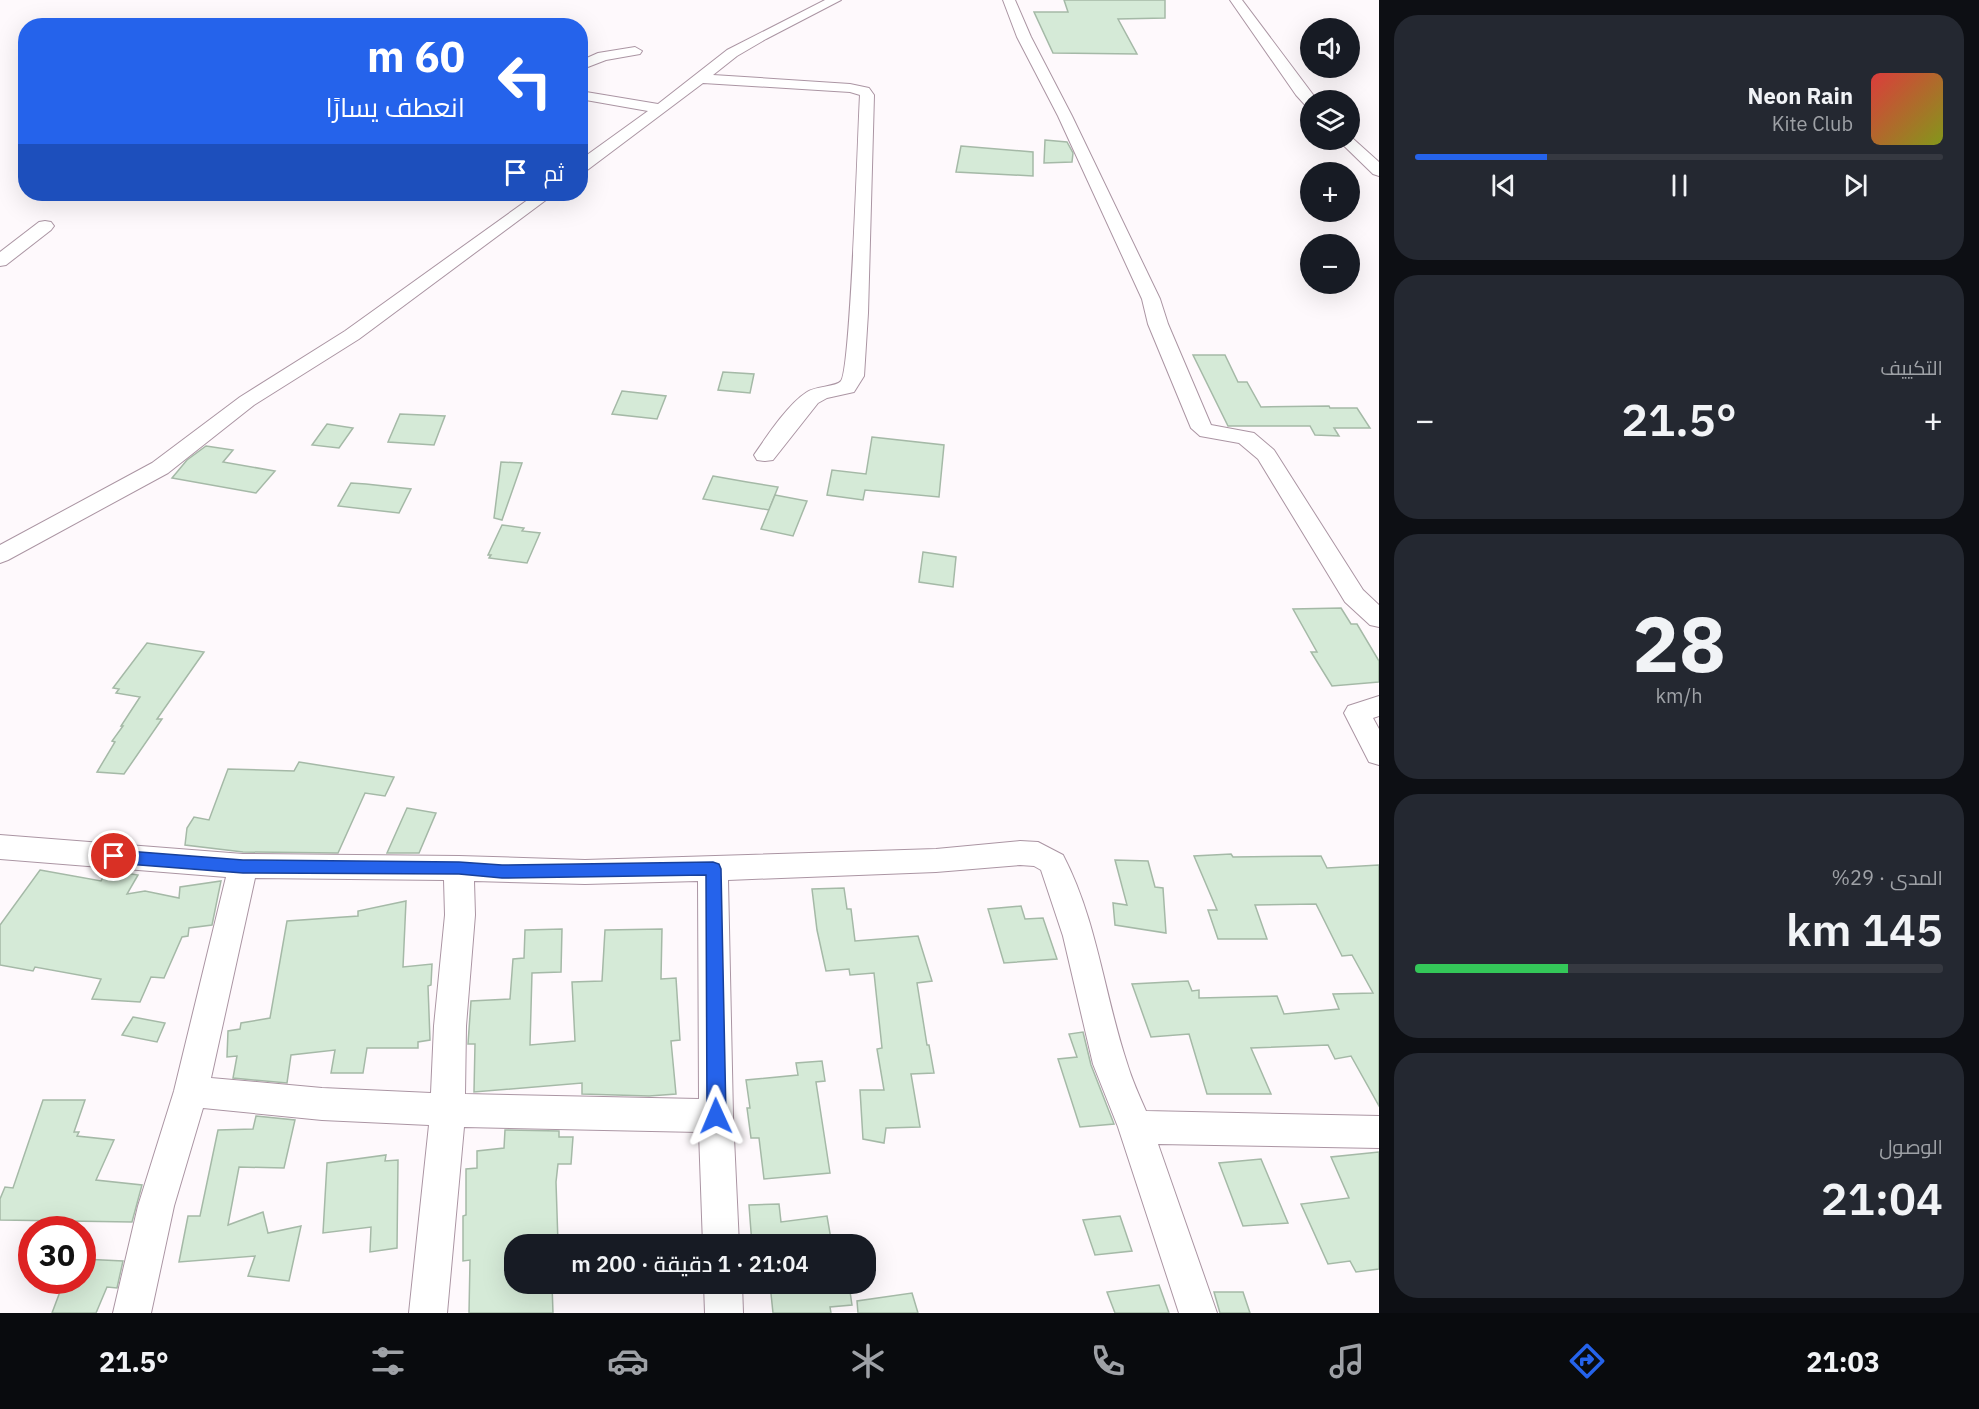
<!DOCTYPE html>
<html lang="ar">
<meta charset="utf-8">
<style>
body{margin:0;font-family:"IBM Plex Sans",Cairo,sans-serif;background:#242831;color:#f1f3f6;direction:rtl;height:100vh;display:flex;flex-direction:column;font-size:22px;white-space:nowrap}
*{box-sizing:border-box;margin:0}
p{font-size:20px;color:#9ea1a6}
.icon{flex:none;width:33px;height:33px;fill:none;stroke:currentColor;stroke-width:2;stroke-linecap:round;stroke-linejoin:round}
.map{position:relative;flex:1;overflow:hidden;direction:ltr}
.details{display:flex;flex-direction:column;gap:15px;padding:15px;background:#0d0f14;width:600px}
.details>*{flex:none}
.guide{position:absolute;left:18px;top:18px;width:570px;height:183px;border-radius:24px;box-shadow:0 6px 24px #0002;direction:rtl;background:#2563eb;color:#fff;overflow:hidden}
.fabs{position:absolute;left:1300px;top:18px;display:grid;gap:12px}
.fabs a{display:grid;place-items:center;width:60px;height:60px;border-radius:50%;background:#171b24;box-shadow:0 6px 24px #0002;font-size:30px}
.speed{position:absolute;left:18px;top:1216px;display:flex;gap:12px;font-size:30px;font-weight:700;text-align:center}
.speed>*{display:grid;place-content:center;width:78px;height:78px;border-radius:50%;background:#171b24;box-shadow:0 6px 24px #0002;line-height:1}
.speed .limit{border:9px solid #d22;background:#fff;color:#111}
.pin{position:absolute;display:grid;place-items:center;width:51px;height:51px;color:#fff;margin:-26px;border:3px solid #fff;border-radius:50%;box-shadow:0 2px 6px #0007}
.me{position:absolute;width:66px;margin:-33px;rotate:359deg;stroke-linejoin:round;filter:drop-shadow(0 0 4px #0008)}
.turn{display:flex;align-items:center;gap:21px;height:126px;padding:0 24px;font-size:27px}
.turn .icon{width:78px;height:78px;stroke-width:2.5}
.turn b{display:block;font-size:42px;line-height:51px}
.then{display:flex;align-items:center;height:57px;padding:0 24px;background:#0003;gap:12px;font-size:22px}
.big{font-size:45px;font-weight:600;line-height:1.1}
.details .tile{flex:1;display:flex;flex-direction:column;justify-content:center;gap:9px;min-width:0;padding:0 21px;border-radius:24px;background:#242831}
.details .dial{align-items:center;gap:0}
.dial b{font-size:78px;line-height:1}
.song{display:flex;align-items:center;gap:18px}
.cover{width:72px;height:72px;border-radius:9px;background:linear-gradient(135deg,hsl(0 70% 55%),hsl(70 70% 35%))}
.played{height:6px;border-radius:3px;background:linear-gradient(90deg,#2563eb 25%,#363941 25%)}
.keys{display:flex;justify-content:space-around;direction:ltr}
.heat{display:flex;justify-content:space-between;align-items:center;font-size:33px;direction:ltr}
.charge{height:9px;border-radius:4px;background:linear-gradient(90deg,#34c759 29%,#363941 0)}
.trip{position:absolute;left:504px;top:1234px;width:372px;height:60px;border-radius:24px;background:#171b24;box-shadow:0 6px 24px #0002;font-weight:600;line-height:60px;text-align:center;direction:rtl}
.tab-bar{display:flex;height:96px;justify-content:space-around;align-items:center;background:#090b0e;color:#9ea1a6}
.tab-bar .icon{width:42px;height:42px}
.tab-bar .active{color:#2563eb}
.tab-bar b{font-size:27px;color:#f1f3f6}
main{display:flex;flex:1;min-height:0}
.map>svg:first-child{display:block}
.building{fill:#d5ead7;stroke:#a5b9a7;stroke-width:1.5}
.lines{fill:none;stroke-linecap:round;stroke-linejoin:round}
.street-casing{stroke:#ab95a3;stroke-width:2}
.street{fill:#fff;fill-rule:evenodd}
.route{fill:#2563eb;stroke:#184099;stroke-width:1.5}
</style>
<main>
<section class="details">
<div class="tile">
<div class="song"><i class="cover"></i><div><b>Neon Rain</b><p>Kite Club</p></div></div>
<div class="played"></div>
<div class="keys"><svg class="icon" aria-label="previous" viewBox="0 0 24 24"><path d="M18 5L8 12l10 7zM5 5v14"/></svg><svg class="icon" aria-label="pause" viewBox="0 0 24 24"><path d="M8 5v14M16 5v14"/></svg><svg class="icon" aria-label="next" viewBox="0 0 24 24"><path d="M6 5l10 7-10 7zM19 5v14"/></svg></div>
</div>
<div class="tile"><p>التكييف</p>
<div class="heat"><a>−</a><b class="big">21.5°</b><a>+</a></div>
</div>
<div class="tile dial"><b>28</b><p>km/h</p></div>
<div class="tile"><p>المدى · 29%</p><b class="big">145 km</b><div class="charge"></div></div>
<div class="tile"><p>الوصول</p><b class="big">21:04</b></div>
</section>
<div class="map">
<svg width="1379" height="1313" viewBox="0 0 1379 1313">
<rect width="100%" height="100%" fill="#fef9fc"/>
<g class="building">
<path d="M1064 0H1165V18L1118 19 1137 54 1053 53 1034 12H1068Z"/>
<path d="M1045 140 1067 142 1073 153 1072 162 1044 163Z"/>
<path d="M961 146 1033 152V176L956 172Z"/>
<path d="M1193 355H1225L1238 382H1247L1261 407 1329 406 1330 408H1357L1370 428H1334L1339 436 1315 435 1310 426H1228Z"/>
<path d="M723 372 754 374 750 393 718 390Z"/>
<path d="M622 391 666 396 657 419 612 414Z"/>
<path d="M400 414 445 416 434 445 388 442Z"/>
<path d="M327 424 353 428 339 448 312 445Z"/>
<path d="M872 437 944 445 939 497 865 490 863 500 827 495 832 470 866 474Z"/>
<path d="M206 446 233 450 223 462 275 471 256 493 172 478 187 460Z"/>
<path d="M501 462 522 463 502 520 494 518Z"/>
<path d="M713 476 747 482 778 487 769 510 703 499Z"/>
<path d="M351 483 366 484 411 489 399 513 338 506Z"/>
<path d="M775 495 807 501 793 536 761 529Z"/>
<path d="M502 525 524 528 522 531 540 533 527 563 489 558 491 555H488Z"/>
<path d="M923 552 956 557 953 587 919 582Z"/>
<path d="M1341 608 1351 624H1357L1379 661V682L1332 686 1311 652H1317L1293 609Z"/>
<path d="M147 643 204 652 157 719H162L124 774 97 772 115 742 112 741 123 726H121L140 697 116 693 119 689 113 688Z"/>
<path d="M299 762 394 777 385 796 365 793 338 853 243 852 185 845 187 828 194 817 209 820 228 769 294 771Z"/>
<path d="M407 808 436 813 419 853H387Z"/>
<path d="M1231 854 1233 857 1321 856 1327 868 1379 865V1106L1351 1056 1335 1059 1328 1045 1251 1048 1271 1094H1207L1189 1034 1151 1037 1132 984 1188 981 1192 991 1199 990V998L1277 996 1284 1014 1339 1009 1333 994 1373 993 1352 955 1342 956 1316 904 1255 905 1267 939H1218L1208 910H1217L1194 856Z"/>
<path d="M1115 860 1148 861 1155 887 1163 888 1166 933 1115 925 1113 903 1127 905Z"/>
<path d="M40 870 101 881 107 870 138 875 127 894 145 891 179 898 180 887 221 881 212 925 189 928 188 936 182 937 164 978 151 977 140 1002 92 999 101 979 35 967 33 971 0 965V925Z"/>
<path d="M844 888 847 909H851L855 941 918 936 932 981 917 983 927 1045H929L934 1073 911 1074 920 1127 886 1128 884 1143 863 1139 860 1090H884L877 1049 882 1048 874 973 850 975 849 969 826 971 817 930 812 889Z"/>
<path d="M406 901 403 967 432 964 431 985 428 986 430 1040 418 1042V1048H367L363 1073H331L335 1050 291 1055 287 1083 233 1078 237 1056 227 1057 228 1031 240 1029 241 1023 270 1018 287 921 358 916V911Z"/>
<path d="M1021 906 1025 919 1043 918 1057 959 1004 963 988 909Z"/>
<path d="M562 929 561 972 532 973 530 1045 575 1041 572 982 602 981 605 930 662 929 661 979 676 978 680 1040 671 1041 676 1094 649 1096 582 1094V1083L474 1092 475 1044H468L471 1001 510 999 513 959 524 958 525 930Z"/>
<path d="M133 1017 165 1023 157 1042 122 1035Z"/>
<path d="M1083 1032 1091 1065 1114 1124 1080 1127 1058 1059 1077 1057 1069 1034Z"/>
<path d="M822 1061 825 1081 816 1082 830 1173 764 1179 759 1138H751L747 1108H750L746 1080 798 1075 796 1063Z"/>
<path d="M43 1100H85L74 1132H79L77 1136 114 1140 96 1180 142 1185 132 1222 0 1220V1199L5 1187 13 1188Z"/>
<path d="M256 1116 295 1120 284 1168 239 1167 228 1225 263 1212 268 1233 301 1226 289 1281 248 1276 255 1256 179 1262 188 1216H200L218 1130 253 1129Z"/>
<path d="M505 1130 559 1131V1137H573L571 1164H558L556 1182 558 1243 514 1245V1284H552L553 1313H469L470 1260 463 1261V1216L466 1215V1169L477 1168V1151L504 1148Z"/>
<path d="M1379 1152V1269L1356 1272 1350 1261 1328 1264 1301 1204 1349 1198 1331 1157Z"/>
<path d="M386 1155 385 1161 398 1160 397 1248 370 1252 371 1227 323 1233 327 1163Z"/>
<path d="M1261 1159 1288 1223 1243 1226 1219 1163Z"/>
<path d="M779 1204 781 1222 827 1216 832 1245H752L749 1205Z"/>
<path d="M1120 1216 1132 1251 1095 1255 1083 1220Z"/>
<path d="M82 1259 123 1261 117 1288 107 1287 96 1313H52L64 1281H82Z"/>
<path d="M770 1284 849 1285 852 1305 830 1307 831 1313H773Z"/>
<path d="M1159 1285 1169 1313H1115L1107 1292Z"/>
<path d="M1214 1292H1243L1250 1313H1220Z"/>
<path d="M912 1293 918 1313H858L857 1301Z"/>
</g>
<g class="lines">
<defs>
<g id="street">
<path d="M825 0H841L766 39 737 56 713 75 850 84 869 88 874 95 868 313 864 376 854 392 827 398 818 403 773 460 765 461 757 460 754 455C767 436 788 404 807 392 816 386 836 387 841 381 851 370 858 129 860 95L850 92 703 83 586 171 580 173V160L648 111 580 99V91L658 104 727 50Z"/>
<path d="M1003 0H1015L1031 37 1072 116 1160 299 1168 324 1211 425 1254 433 1274 450 1363 590 1379 605V627L1370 625 1345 602 1258 459 1239 443 1200 436 1191 428 1148 324 1142 299 1058 116 1017 37Z"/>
<path d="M1230 0H1242L1317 100H1311V107L1306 106 1296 95Z"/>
<path d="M635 47 642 51 640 54 606 60 580 70V61L598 53Z"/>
<path d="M1350 136 1379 162V176L1373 174 1338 140H1350Z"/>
<path d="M536 194H554L359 339 254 405 168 473 8 560 0 563V545L152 463 240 397 345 331Z"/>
<path d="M45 221 51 222 54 226 51 230 6 265 0 266V252L39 222Z"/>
<path d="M1379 696V716L1373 718 1379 729V765L1369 762 1344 713 1348 706Z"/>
<path d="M0 835 243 854 459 856 585 860 936 849 1020 841 1038 842 1063 855C1097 920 1104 994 1127 1063 1132 1080 1139 1095 1146 1111L1379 1116V1148L1158 1144 1217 1313H1179L1118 1127 1093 1064 1063 936 1041 870 1034 866 1020 865 936 872 728 880 733 1116 739 1245H703L699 1132 464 1127 447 1313H409L429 1125 322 1120 203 1108 174 1206 151 1313H113L138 1206 174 1091 226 877 0 859ZM255 878 444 880 445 915 434 1026 431 1093 322 1088 211 1078ZM474 881 585 884 698 881 699 1099 465 1094 466 1026 475 915Z"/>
<path d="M704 1284H742L743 1313H705Z"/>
</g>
</defs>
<use href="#street" class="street-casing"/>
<use href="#street" class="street"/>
</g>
<path class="route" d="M114 850 243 860 459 862 502 865 713 862 719 864 721 869 726 1116 723 1122 716 1125 710 1122 707 1116 706 875 502 878 459 874 243 873 114 863 108 861 106 856 108 852Z"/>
</svg>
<div class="fabs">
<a><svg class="icon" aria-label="sound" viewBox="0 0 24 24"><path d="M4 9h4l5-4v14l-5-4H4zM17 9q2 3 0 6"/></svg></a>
<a><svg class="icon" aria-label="layers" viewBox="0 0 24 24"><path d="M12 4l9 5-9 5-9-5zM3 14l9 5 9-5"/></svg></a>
<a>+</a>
<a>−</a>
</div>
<div class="speed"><div class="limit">30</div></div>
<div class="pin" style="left:114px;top:856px;background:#d93025"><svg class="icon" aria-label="arrive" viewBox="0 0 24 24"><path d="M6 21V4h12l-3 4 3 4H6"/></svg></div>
<svg class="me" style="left:716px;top:1116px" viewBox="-20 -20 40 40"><path d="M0-17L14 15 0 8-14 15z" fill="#2563eb" stroke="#fff" stroke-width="4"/></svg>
<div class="trip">21:04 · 1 دقيقة · 200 m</div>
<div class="guide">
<div class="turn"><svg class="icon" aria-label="left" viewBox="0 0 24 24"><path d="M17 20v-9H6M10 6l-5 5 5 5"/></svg><div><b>60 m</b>انعطف يسارًا</div></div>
<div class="then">ثم<svg class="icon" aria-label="arrive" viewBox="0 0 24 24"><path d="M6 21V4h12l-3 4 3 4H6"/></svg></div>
</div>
</div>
</main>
<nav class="tab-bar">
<b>21:03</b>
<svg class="icon active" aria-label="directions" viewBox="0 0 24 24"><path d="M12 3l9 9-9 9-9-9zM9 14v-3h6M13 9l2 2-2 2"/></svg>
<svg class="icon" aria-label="music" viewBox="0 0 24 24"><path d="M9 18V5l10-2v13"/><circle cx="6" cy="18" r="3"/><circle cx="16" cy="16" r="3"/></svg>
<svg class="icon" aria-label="phone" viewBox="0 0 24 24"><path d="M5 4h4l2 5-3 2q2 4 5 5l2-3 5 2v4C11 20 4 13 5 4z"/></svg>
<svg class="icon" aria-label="climate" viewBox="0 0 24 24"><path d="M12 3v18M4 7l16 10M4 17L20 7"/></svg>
<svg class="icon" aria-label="car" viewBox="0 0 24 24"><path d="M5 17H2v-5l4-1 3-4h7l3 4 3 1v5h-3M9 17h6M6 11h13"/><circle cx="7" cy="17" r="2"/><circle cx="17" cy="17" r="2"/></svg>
<svg class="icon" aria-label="filters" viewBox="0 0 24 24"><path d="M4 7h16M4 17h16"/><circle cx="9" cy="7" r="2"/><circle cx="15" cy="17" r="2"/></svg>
<b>21.5°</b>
</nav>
